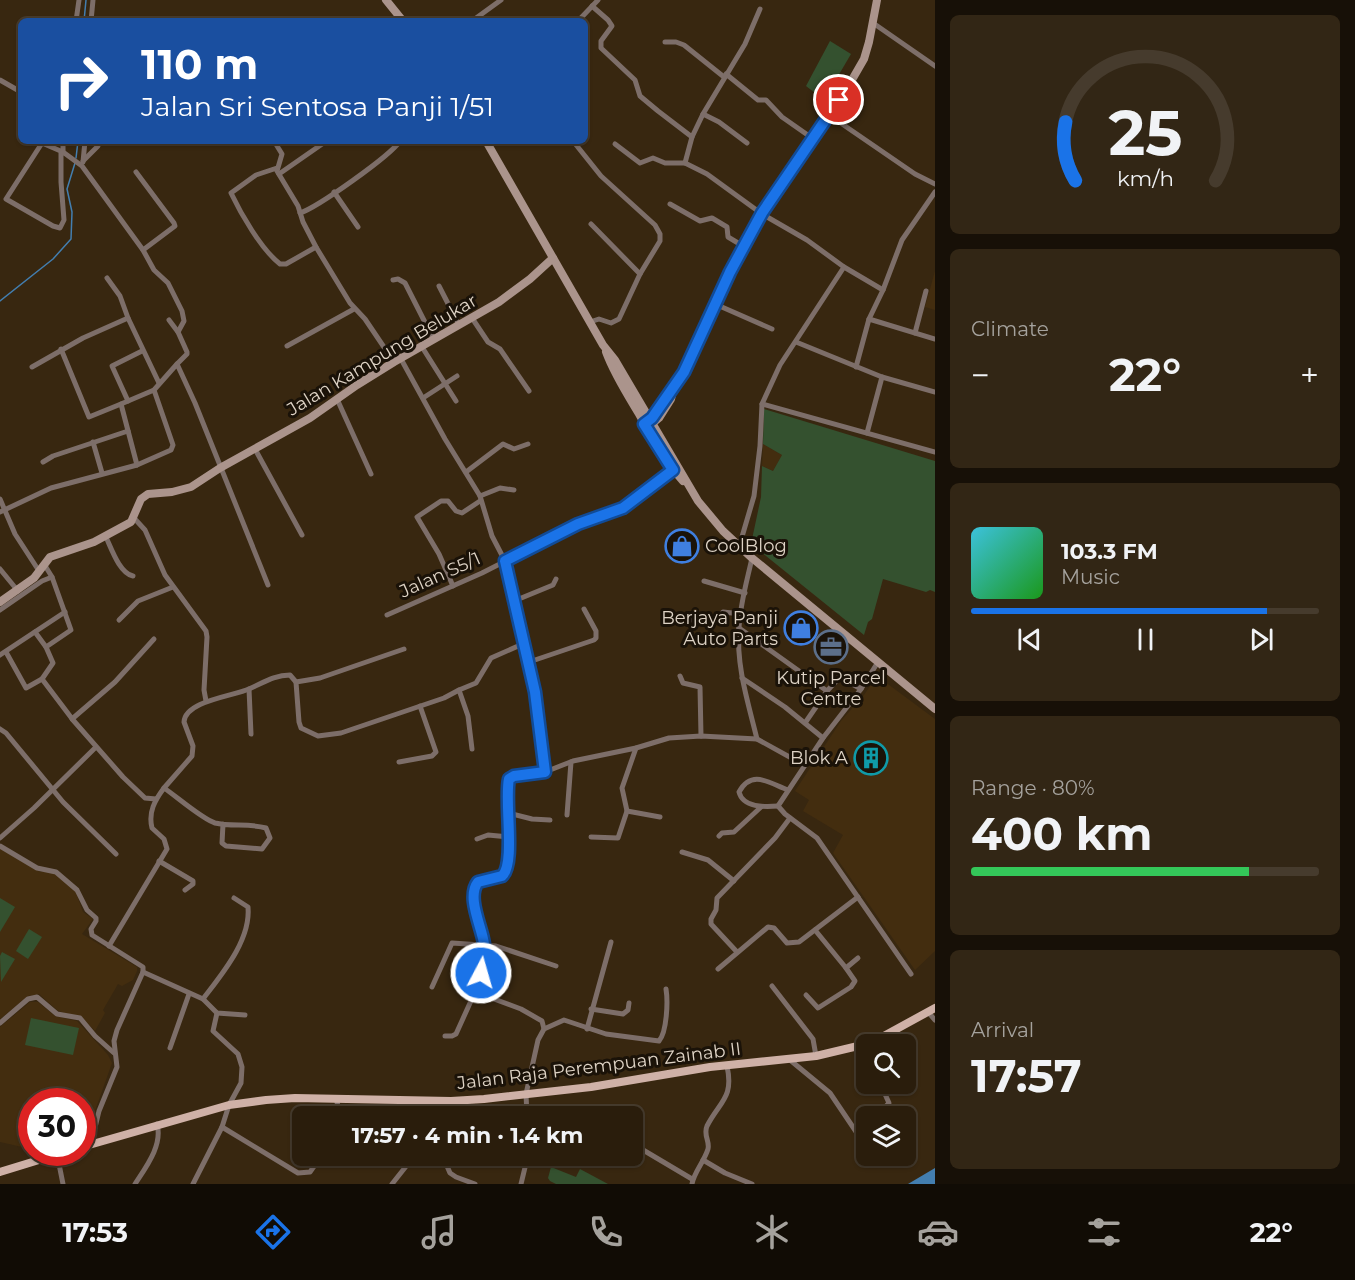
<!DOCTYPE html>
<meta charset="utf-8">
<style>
body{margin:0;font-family:Montserrat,sans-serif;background:#322615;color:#f1f3f6;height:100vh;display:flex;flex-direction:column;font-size:22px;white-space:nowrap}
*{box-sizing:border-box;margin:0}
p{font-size:20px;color:#a5a29d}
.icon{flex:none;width:33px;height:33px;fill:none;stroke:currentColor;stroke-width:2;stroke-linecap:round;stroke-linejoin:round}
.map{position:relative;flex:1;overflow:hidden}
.drawer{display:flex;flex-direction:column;gap:15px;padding:15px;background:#171007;width:420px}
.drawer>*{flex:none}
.banner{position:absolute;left:18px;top:18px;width:570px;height:126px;border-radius:9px;box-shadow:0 2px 4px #0004,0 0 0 2px #463b2d;background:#1a4fa0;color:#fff;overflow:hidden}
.buttons{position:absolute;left:856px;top:1034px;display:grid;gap:12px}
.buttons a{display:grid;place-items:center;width:60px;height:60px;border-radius:9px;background:#2a1d0c;box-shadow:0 2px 4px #0004,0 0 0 2px #463b2d;font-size:30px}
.speed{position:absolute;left:18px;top:1088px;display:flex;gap:12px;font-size:30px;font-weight:700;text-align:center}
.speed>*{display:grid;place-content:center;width:78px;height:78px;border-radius:50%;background:#2a1d0c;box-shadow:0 2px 4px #0004,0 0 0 2px #463b2d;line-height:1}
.speed .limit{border:9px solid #d22;background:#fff;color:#111}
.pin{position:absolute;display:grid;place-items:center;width:51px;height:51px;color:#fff;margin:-26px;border:3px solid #fff;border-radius:50%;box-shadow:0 2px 6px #0007}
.me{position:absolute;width:66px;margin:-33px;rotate:6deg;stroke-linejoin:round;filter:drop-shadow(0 0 4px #0008)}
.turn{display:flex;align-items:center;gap:21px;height:126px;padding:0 24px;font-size:27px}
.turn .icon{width:78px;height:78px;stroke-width:2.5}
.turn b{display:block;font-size:42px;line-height:51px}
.big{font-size:45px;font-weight:700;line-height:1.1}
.drawer .card{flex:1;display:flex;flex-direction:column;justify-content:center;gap:9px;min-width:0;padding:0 21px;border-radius:9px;background:#322615}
.drawer .dial{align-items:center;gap:0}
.dial svg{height:156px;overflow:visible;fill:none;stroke:#463b2d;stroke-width:7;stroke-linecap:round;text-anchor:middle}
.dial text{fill:#f1f3f6;stroke:none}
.song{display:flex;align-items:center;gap:18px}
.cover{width:72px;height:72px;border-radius:9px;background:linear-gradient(135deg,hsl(190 70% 55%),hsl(120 70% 35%))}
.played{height:6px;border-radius:3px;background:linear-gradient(90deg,#1a73e8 85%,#463b2d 85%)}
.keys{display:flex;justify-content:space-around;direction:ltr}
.heat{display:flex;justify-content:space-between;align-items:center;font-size:33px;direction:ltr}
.charge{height:9px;border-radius:4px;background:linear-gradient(90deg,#34c759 80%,#463b2d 0)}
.trip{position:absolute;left:292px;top:1106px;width:351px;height:60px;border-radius:9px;background:#2a1d0c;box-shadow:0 2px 4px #0004,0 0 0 2px #463b2d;font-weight:700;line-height:60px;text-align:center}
.menu{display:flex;height:96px;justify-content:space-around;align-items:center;background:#110c05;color:#a5a29d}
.menu .icon{width:42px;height:42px}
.menu .selected{color:#1a73e8}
.menu b{font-size:27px;color:#f1f3f6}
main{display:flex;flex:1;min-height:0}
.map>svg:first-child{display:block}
.built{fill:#432d0f}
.green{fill:#34512f}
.water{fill:#437eaf}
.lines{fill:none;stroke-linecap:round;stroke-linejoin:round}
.stream{stroke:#437eaf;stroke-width:1.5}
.street{stroke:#7d6e69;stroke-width:5}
.secondary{stroke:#ab948c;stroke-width:8}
.primary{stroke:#cfb1a7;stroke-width:8}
.route-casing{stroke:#114b97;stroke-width:15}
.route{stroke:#1a73e8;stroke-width:10}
.labels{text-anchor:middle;stroke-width:6;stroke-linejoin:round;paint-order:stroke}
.street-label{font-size:18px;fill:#ded3c5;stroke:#1a1208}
.poi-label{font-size:18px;fill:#ded3c5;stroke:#1a1208;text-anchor:end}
</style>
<main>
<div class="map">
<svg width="935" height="1184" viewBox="0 0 935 1184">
<rect width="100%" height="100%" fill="#382710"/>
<g class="built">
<path d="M935 271V310L925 307Z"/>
<path d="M763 444 782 455 773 471 762 466Z"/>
<path d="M877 676 935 719V951L915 970 833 853 843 835 803 811 809 800 795 791 841 721 864 695Z"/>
<path d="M0 848 40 872 49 871 55 874 75 890 83 912 93 919 82 934 137 967V971L133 980 122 986 118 984 103 1010 105 1013 95 1031 81 1016 64 1013 57 1010 39 994 28 996 0 1019Z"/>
<path d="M30 1002H38L55 1016 77 1021 108 1055 112 1063 86 1136 83 1137 82 1101H32L31 1149 0 1142V1027Z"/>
</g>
<g class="green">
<path d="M830 41 851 54 824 100 806 86Z"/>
<path d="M764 409 935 461V592L930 590 926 592 883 579 872 619 868 622 864 635 751 544 761 497 762 466 773 471 782 455 763 444Z"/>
<path d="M0 898 15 907 0 932Z"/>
<path d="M29 929 42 937 28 959 16 951Z"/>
<path d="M2 952 15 959 1 982 0 956Z"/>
<path d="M31 1018 79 1028 73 1055 25 1045Z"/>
<path d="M551 1167 576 1177 580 1169 608 1184H556L550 1181 548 1178Z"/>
</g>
<path class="water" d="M935 1168V1184H907H908Z"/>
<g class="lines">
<g class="stream">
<path d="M84 21 86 0"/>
<path d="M76 158 78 141"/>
<path d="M0 301 53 259 71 239 72 212 67 189 75 163"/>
</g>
<g class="street">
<path d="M592 6 608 20 612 26 601 41V48L635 80 640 96 658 111 692 137 703 114 719 122 747 143"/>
<path d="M76 21 79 0"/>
<path d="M91 21 93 0"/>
<path d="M472 21 501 0"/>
<path d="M578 21 598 0"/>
<path d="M873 23 935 66"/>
<path d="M19 39 21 41"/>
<path d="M665 42H676L684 45 724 77"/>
<path d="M726 74 758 100H766L782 117 812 138"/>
<path d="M0 80 21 92"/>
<path d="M703 114 745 44 760 9"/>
<path d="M829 115 915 174 935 184"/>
<path d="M692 137 685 163 707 174 762 214 807 240 844 267 883 290"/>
<path d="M274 141 282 154 277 171 298 206 303 222 316 247 350 303 365 319 394 362"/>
<path d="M573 141 601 176 655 225 660 234V241L640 274 619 319 611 323 599 319 590 322"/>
<path d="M615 144 640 163 653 158 665 163H685"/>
<path d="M61 151V182L64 220 60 228 53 226 6 199 42 143 63 152 82 166 143 250 154 270 168 283 182 311 184 321 178 332 187 352V354L177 364"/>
<path d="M63 152V141"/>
<path d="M83 161 98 146 97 141"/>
<path d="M83 162 85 141"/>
<path d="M277 168 256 175 231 193C241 214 261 249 280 264H286L316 247"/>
<path d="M136 172 174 223 175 226 143 250"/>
<path d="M279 174 325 142"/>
<path d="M334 192 358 227"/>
<path d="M670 204 700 221 712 218 727 227 728 237 743 246"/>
<path d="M300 213C318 207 390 156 400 141"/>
<path d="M591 224 640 274"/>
<path d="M107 278 120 296 128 318"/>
<path d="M393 280 398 279 405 283 434 340"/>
<path d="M439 286 459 325"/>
<path d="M715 304 772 329"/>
<path d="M472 318 488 342 500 349 529 391"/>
<path d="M869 319 883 290 902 240 935 192"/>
<path d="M169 320 178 332"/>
<path d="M915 333 926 291"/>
<path d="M796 342 882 377 935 392"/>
<path d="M287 346 354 309"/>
<path d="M422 347 456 401"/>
<path d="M61 349 89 417 121 404"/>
<path d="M401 359 445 439 480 496 492 536 505 561 535 692 545 772"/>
<path d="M32 367 83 338 128 318 159 383"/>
<path d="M856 367 869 319 935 339"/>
<path d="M423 398 457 376"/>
<path d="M337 399 371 474"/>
<path d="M128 401 112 366 142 351"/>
<path d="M762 404 935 452"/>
<path d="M867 433 882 377"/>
<path d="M93 442 102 473"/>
<path d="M255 449 302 535"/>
<path d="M43 462 53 456 128 431"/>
<path d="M137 465 121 404 154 390 177 364 195 403 268 585"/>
<path d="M466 472 503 444 514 449 528 444"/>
<path d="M480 496 500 488 514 490"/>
<path d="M0 499 15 534 39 571"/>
<path d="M0 512 51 488 137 465 171 450 173 445 154 390"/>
<path d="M134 518 145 530 165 575 206 631 207 637 204 690 206 701"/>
<path d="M105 535C111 547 119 573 133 576"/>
<path d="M739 547 754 496 760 446 762 404 780 365 844 267"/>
<path d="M752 558C747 581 740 604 739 628 736 666 748 702 757 739"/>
<path d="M0 569 18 591"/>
<path d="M704 581 745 593"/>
<path d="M453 586 439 554 417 517 441 501H448L456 511 462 513 480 501"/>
<path d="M514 601 553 585 556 579"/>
<path d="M0 610 42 581 52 577"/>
<path d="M387 615 482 573 578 524 623 508 673 470"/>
<path d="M119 620 138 601 173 587"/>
<path d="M680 621 718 617 723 612 741 614"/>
<path d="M739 628 827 691 840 677 861 689"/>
<path d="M35 632 46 647 71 630 52 577 44 564"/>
<path d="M46 647 53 663 42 679 73 720 123 777 145 798 156 799"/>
<path d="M404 649 320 678 296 682 299 722 301 728 318 736 341 733 444 698 459 690 468 716 472 749"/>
<path d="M6 652 26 688 42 679"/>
<path d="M0 655 65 612"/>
<path d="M529 662 594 640 596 638V631L584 609"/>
<path d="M878 662 861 689 823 738 778 806 785 814 817 838 911 974"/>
<path d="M680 676 683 683 700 687 701 736"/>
<path d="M742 678 785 707 823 738"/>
<path d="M249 689 251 734"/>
<path d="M459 690 476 683 491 658 525 643"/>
<path d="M72 719 115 682 154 639"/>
<path d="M805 723 827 691"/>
<path d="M0 729 6 733 63 802 116 854"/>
<path d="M399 762 432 756 436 752 420 706"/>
<path d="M164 788 192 756 193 746 184 722C185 701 233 696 249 689 263 683 274 675 290 675L296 682"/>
<path d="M778 806C765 807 743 808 739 792 752 769 769 783 788 790"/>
<path d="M627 811 660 817"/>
<path d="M508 813 532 819 550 820"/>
<path d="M567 815 571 762"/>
<path d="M719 836 722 833 734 832 761 807"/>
<path d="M591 837 618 838 627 811 622 788 636 748"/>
<path d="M0 838 34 808 96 747"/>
<path d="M477 839 488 835 509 837"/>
<path d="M0 846 37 868 56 872 77 890 87 910 96 918V921L91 929 92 935 143 967V972L117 1030 114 1041 117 1067 99 1111 91 1144"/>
<path d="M682 852 708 860 734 881"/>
<path d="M159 861 193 881V884L185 890"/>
<path d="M815 930 846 968 858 958"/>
<path d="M109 946 167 849 164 839 152 828C148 812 155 800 164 788 176 796 202 819 215 823 231 827 249 823 266 828L270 838 262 849 226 846 222 843 223 824"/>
<path d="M737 952 711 924V919L716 910 717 898 775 838 790 818"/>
<path d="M718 969 768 927 774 928 787 943 799 942 858 897"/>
<path d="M143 972 203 999C222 974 251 940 248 907L234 898"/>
<path d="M772 986 813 1039 816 1056"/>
<path d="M432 987 452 943 496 946 556 966"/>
<path d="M806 995 818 1008 851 987 855 981 846 968"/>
<path d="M203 999 217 1013 245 1015"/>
<path d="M591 1009 623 1014 628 1010 629 1003"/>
<path d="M928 1012 935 1020"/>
<path d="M0 1023 28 999 37 997 57 1014 80 1018 95 1036 114 1053"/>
<path d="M544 1029 542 1021 521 1009 475 992C479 980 484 967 485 955 487 934 464 900 478 882L502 876C516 864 504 800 509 779L545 772 573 761 636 748 669 738 701 736 757 739 804 765"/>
<path d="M587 1029 611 942"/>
<path d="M895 1030 906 1044"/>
<path d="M445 1036H452L456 1034 475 992"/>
<path d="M170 1048 189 994"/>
<path d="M790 1060 830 1093 865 1145"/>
<path d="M336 1099 339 1109 348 1116"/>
<path d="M528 1115 547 1116"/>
<path d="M527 1116 526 1094 538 1040 544 1029 564 1020 606 1034 659 1041C667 1032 668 1001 666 989"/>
<path d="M877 1116 889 1103 880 1083"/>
<path d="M222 1127 298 1173 310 1172 322 1155"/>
<path d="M857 1131 867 1124"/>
<path d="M633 1144 692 1179"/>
<path d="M57 1154 63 1184"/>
<path d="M423 1155 447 1166 450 1173 456 1177 475 1184"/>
<path d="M703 1160 725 1173 752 1184"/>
<path d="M135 1184C146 1167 163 1145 157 1124"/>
<path d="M193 1184 222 1127 229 1105 241 1083 242 1067 238 1054 213 1031 217 1013"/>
<path d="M392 1184 415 1155"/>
<path d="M521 1184 528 1155"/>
<path d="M692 1184C694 1172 704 1162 708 1149 710 1141 703 1135 707 1126 720 1101 734 1098 727 1066"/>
</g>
<g class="secondary">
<path d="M386 0 403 21"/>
<path d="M486 141 603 345 615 360 698 501 723 531 752 558 935 709"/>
<path d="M606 352C614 374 627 394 639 414 652 437 665 461 683 481"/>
<path d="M648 422 671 392"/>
<path d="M647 428 659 418 671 399 673 391 696 348 746 241 783 181 849 85 864 59 869 42 877 0"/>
<path d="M0 602 34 578 50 557 94 542 131 522 141 499 148 494 172 492 191 487 220 468 310 418 357 385 394 362 499 302 530 279 553 258"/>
</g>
<g class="primary">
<path d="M82 1147 229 1105 266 1100 295 1098 451 1101 484 1099 591 1087 710 1067 816 1056 858 1046 882 1037 935 1008"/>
<path d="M0 1172 65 1152"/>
</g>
</g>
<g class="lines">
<defs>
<path id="route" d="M481 973C483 963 486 954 484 944 482 927 466 897 478 882L502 876C516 864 504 800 509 779L514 776 545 772 535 692 505 561 578 524 623 508 673 470 644 424 652 418 684 372 730 272 762 213 839 100"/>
</defs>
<use href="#route" class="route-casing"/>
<use href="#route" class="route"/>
</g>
<defs>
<symbol id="shop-ring" viewBox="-11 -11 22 22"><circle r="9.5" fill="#1a1208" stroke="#3f7fe0" stroke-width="1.5"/><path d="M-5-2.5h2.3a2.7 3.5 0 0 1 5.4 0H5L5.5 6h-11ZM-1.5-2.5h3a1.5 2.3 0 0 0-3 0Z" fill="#3f7fe0"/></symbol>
<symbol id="office-ring" viewBox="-11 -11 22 22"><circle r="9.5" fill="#1a1208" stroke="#5c6f8a" stroke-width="1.5"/><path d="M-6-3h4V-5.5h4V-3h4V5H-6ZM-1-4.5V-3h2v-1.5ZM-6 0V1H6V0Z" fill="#5c6f8a"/></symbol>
<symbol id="building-ring" viewBox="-11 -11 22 22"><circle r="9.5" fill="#1a1208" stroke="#0f9aa8" stroke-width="1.5"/><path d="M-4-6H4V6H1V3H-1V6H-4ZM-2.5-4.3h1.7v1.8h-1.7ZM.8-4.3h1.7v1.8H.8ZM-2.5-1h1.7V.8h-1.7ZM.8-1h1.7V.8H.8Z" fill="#0f9aa8"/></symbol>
</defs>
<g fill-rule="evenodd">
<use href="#shop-ring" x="663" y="527" width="38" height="38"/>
<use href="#shop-ring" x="782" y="609" width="38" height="38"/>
<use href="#office-ring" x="812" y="628" width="38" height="38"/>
<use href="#building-ring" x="852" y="739" width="38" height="38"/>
</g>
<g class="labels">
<g class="street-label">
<text transform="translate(382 355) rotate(-31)" y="6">Jalan Kampung Belukar</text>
<text transform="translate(440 575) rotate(-24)" y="6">Jalan S5/1</text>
<text transform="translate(599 1066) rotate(-7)" y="6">Jalan Raja Perempuan Zainab II</text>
</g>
<g class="poi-label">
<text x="705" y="552" text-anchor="start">CoolBlog</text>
<text x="778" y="624">Berjaya Panji<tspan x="778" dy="21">Auto Parts</tspan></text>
<text x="831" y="684" text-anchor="middle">Kutip Parcel<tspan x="831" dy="21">Centre</tspan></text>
<text x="848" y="764">Blok A</text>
</g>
</g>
</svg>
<div class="buttons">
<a><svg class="icon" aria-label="search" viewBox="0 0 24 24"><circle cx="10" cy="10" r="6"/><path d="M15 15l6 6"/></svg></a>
<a><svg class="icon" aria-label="layers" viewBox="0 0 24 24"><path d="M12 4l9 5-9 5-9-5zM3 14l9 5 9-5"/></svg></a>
</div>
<div class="speed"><div class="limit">30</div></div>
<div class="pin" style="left:839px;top:100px;background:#d93025"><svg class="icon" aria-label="arrive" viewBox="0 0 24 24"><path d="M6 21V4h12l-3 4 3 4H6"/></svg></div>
<svg class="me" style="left:481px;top:973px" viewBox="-20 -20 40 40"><circle r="17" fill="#1a73e8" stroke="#fff" stroke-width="3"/><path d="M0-11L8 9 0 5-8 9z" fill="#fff"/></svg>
<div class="trip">17:57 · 4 min · 1.4 km</div>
<div class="banner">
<div class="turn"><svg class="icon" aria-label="right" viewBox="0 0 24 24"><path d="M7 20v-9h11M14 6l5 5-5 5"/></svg><div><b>110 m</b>Jalan Sri Sentosa Panji 1/51</div></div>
</div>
</div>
<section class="drawer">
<div class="card dial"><svg viewBox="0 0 100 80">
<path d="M14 69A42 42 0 1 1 86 69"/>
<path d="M14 69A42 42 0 0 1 9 39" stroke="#1a73e8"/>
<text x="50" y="56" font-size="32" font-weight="700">25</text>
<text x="50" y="72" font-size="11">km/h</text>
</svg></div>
<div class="card"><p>Climate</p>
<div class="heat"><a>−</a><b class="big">22°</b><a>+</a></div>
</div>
<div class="card">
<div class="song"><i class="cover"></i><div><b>103.3 FM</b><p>Music</p></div></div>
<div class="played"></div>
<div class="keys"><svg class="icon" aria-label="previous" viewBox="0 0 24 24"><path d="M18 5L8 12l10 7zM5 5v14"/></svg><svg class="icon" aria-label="pause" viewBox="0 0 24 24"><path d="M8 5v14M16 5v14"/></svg><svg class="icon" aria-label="next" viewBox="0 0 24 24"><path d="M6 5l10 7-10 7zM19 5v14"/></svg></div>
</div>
<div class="card"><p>Range · 80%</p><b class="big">400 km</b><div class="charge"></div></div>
<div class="card"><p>Arrival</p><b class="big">17:57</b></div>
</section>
</main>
<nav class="menu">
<b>17:53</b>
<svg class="icon selected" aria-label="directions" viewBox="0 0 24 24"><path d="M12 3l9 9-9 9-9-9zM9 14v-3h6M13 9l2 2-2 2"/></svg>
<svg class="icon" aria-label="music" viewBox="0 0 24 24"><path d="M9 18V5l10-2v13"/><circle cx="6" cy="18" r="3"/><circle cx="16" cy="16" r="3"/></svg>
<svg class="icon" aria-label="phone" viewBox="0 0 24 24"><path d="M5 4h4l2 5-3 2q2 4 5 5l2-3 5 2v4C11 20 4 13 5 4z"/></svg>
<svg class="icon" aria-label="climate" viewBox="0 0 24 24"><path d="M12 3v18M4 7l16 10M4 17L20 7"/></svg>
<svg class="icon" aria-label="car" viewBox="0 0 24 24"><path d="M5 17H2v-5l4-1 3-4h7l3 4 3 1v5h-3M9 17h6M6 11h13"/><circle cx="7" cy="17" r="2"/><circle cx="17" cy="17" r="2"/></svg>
<svg class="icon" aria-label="filters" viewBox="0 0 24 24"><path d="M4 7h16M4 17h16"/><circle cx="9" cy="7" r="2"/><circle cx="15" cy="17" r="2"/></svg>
<b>22°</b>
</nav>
